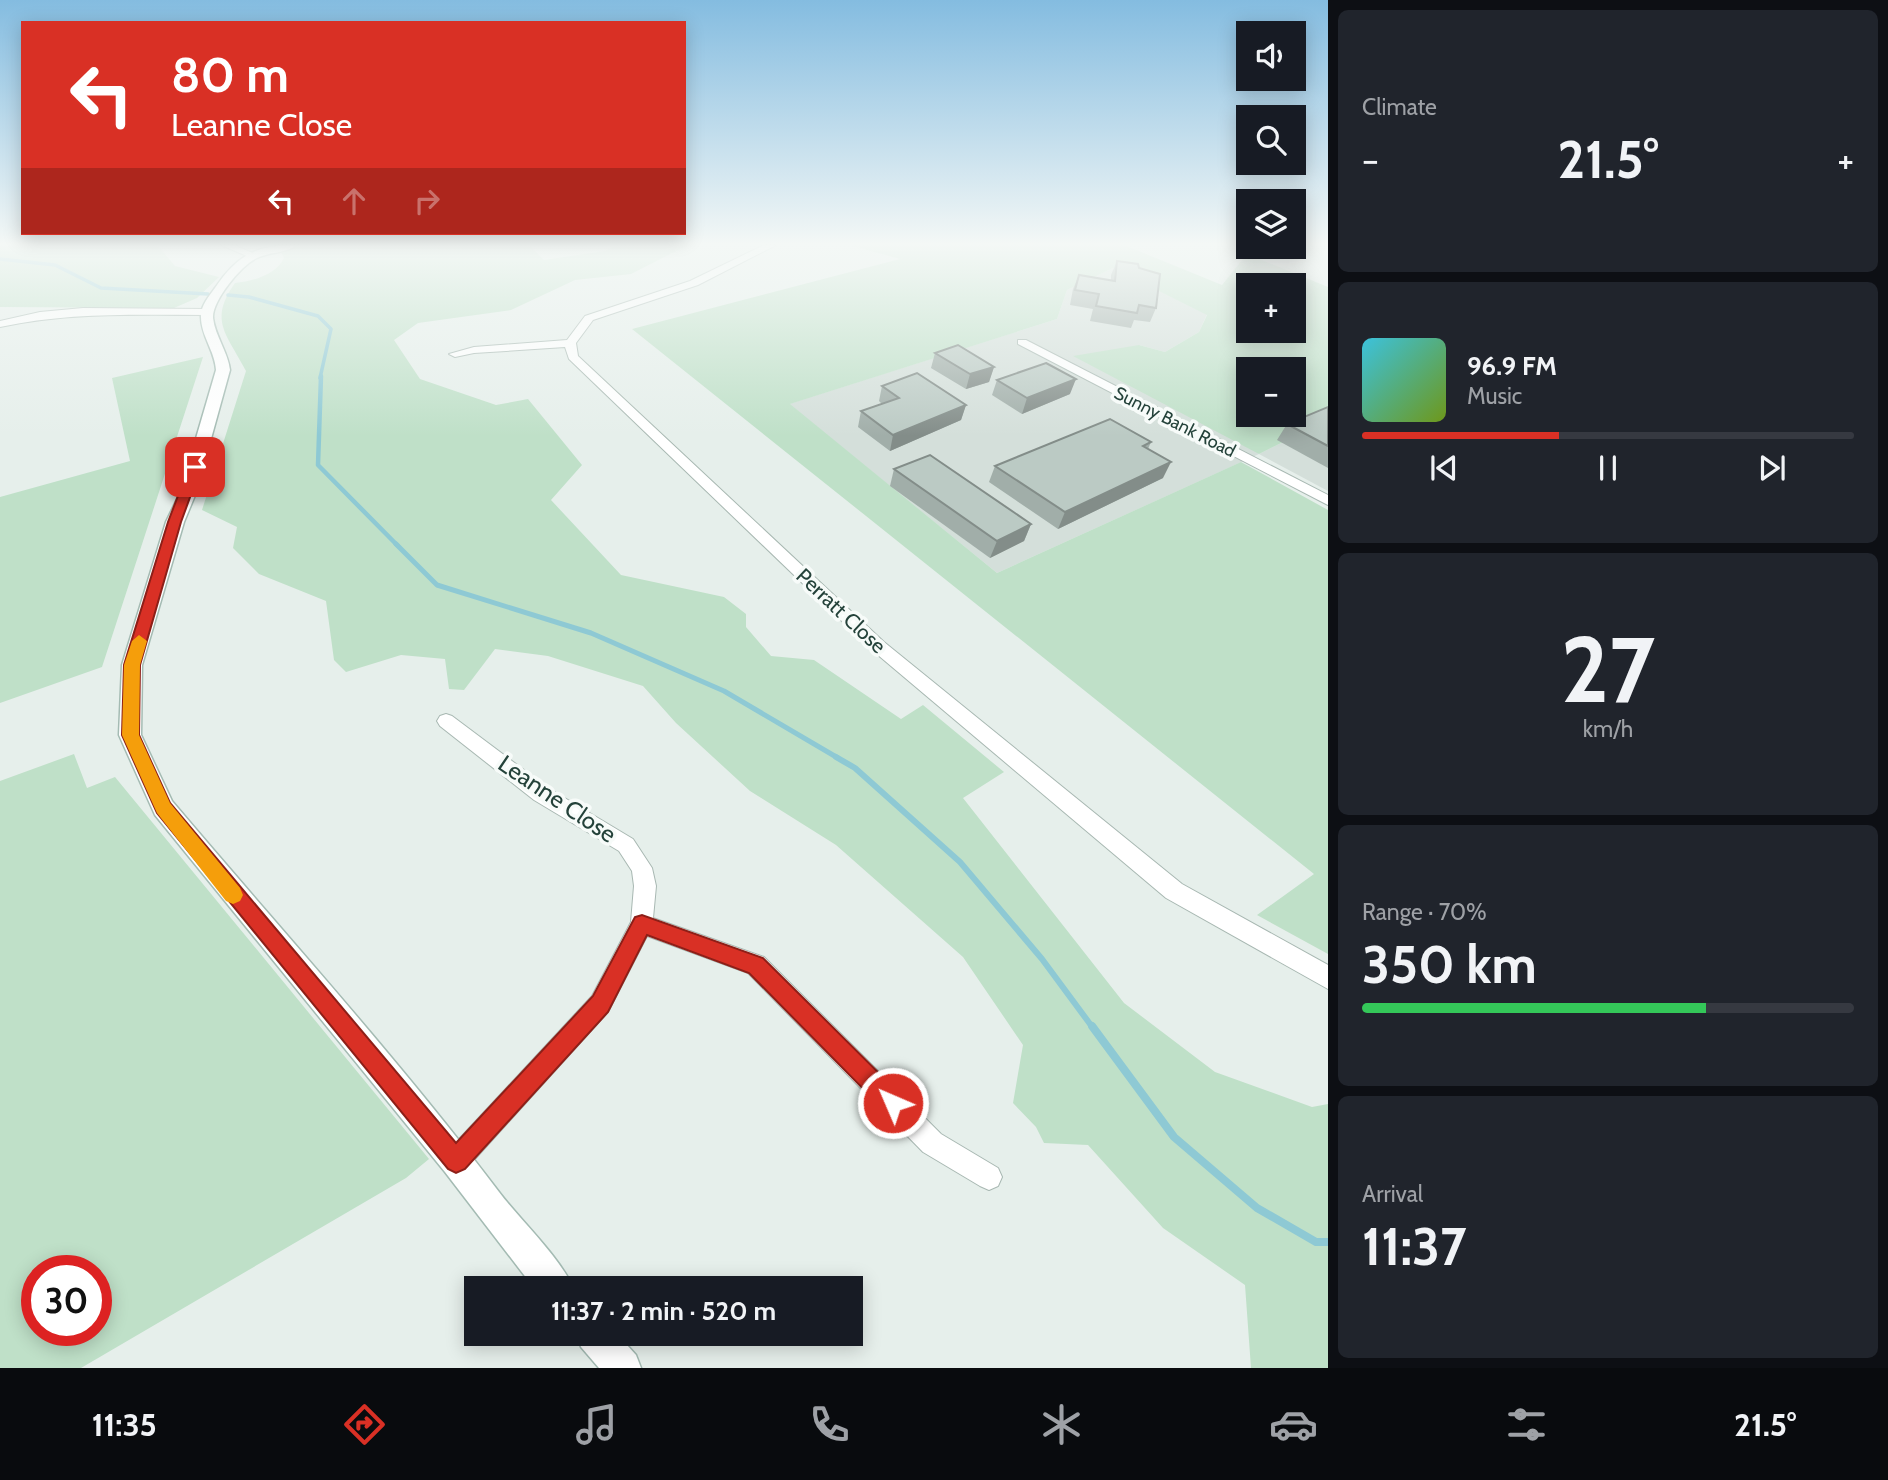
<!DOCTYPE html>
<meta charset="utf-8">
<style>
body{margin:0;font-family:Cabin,sans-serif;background:#20242c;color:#f1f3f6;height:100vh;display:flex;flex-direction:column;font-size:26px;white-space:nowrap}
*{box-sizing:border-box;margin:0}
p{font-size:23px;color:#9ea1a6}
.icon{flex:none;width:38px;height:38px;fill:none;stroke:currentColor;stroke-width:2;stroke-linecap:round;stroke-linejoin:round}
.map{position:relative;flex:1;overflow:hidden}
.sheet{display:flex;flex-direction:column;gap:10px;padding:10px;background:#0d0f14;width:560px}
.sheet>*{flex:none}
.guide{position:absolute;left:21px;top:21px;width:665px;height:214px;border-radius:0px;box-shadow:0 4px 18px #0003;background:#d93025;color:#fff;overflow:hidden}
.fabs{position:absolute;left:1236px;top:21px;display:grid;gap:14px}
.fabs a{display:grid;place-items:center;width:70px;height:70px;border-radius:0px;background:#171b24;box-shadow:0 4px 18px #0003;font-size:35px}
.speed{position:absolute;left:21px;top:1255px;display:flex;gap:14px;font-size:35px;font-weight:700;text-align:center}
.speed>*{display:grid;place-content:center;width:91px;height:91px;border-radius:50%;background:#171b24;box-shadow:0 4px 18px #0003;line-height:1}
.speed .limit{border:10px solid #d22;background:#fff;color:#111}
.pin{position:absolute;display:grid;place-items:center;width:60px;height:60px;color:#fff;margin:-30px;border-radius:14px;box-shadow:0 4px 10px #0006}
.me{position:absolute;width:77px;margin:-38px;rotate:315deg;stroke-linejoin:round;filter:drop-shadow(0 0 5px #0008)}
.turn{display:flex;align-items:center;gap:24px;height:147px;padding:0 35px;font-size:32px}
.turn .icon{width:91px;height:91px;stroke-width:2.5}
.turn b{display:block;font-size:49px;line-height:60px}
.lanes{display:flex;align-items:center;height:66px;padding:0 35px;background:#0003;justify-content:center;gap:35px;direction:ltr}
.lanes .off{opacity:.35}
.big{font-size:52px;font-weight:700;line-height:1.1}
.sheet .card{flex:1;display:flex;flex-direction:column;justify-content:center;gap:10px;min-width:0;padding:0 24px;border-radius:10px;background:#20242c}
.sheet .dial{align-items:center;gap:0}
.dial b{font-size:91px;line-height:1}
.song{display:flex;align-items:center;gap:21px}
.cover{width:84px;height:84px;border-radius:10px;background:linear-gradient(135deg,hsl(190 70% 55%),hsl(80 70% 35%))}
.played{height:7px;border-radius:4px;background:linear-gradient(90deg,#d93025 40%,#363941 40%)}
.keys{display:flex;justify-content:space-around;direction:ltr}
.heat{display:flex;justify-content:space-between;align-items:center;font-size:38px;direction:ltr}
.charge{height:10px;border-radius:5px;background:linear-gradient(90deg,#34c759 70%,#363941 0)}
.trip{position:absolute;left:464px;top:1276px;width:399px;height:70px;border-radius:0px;background:#171b24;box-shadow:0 4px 18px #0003;font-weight:700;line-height:70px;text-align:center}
.tab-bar{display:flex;height:112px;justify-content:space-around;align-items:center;background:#090b0e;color:#9ea1a6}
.tab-bar .icon{width:49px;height:49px}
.tab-bar .selected{color:#d93025}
.tab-bar b{font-size:32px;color:#f1f3f6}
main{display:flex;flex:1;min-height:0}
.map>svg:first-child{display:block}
.built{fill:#d4dfda}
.green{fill:#bfe0c8;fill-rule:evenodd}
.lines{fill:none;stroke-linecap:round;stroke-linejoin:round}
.stream-far4{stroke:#8ec9d4;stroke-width:3.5}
.stream-far3{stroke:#8ec9d4;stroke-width:4.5}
.stream-far2{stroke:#8ec9d4;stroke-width:5}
.stream-far1{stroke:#8ec9d4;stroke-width:6}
.stream{stroke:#8ec9d4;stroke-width:8}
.street-casing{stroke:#a8b8b2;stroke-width:2}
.secondary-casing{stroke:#a4bbb3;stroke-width:3}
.street{fill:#fff;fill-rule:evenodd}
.secondary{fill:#fff;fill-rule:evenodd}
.wall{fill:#a1aea9}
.shaded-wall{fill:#838d89}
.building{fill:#bbcac4;stroke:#838d89;stroke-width:2}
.route{fill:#d93025;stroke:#8d1f18;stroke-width:2}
.slow{fill:#f59e0b}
.labels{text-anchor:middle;stroke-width:7;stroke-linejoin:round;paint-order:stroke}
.far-street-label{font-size:18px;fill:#24423a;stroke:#f7fbf9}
.street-label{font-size:21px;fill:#24423a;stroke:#f7fbf9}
.near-street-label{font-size:24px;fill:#24423a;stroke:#f7fbf9}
</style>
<main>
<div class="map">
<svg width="1328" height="1368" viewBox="0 0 1328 1368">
<rect width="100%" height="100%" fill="#e6efeb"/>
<path class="built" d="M1113 268 1207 314 1199 332 1165 352 1139 345 1259 454 1328 420V491L1259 454 997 573 789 404 1057 319 1067 290Z"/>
<g class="green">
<path d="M0 245H157L175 266 219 277 197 298 174 308 0 307Z"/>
<path d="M305 245H529L544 260 605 251 616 245H688L631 274 575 280 511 310 418 323 394 340 420 379 496 405 528 399 582 465 551 500 621 575 724 597 746 614V627L771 656 814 660 901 719 923 705 1004 772 963 798 1124 1003 1215 1072 1312 1107 1328 1104V1368H1251L1245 1285 1163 1228 1088 1145 1044 1143 1036 1127 1013 1103 1023 1045 963 957 836 845 750 791 676 723 643 686 548 656 495 649 464 690 449 689 445 659 401 655 346 672 334 660 326 601 259 574 233 548 237 527 202 510 246 371C227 334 208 321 235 283 253 281 276 275 284 258L280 250Z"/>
<path d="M849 245H1124L1222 285 1247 254 1328 287V420L1259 454 1073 356 1139 345 1165 352 1199 332 1207 315 1113 268 1067 290 1057 319 790 404 997 573 1241 462 1328 510V954L1257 915 1314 874 632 329 900 259ZM1248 285H1293V331H1248ZM1248 369H1293V415H1248Z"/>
<path d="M203 357 102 667 0 703V497L130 461 112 378Z"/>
<path d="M74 754 87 788 115 777 429 1159 406 1178 81 1368H0V781ZM37 1270H96V1330H37Z"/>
</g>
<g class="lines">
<g class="stream-far4">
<path d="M0 259 55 265 101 288 208 294"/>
<path d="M228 295 249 297 318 316 331 329 320 378"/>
</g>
<path class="stream-far3" d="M321 376 318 465 398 546"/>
<path class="stream-far2" d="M396 544 437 585 591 633 724 691 838 758"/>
<path class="stream-far1" d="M836 757 855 768 960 862 1042 959 1093 1028"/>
<path class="stream" d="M1092 1026 1174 1137 1257 1208 1316 1242H1328"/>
<defs>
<g id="street">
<path d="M221 245H234L257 255 249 257Z"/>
<path d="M764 245H776L698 285 593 320 576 343 578 356 884 642 1182 884 1328 965V989L1166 898 872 650 569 359 565 347 474 353 455 357 449 354 474 347 567 340 585 316 690 281Z"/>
<path d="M83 308 207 309 212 312 207 315C137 315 69 312 0 327V321L40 312Z"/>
<path d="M1018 340H1026L1328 495V505L1018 344Z"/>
<path d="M446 714 452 716 548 788 633 839 652 868 656 886 653 918 764 957 941 1134 998 1168 1002 1177 998 1186 989 1190 980 1186 923 1152 748 973 647 936 608 1012 465 1170 456 1174 447 1170 443 1161 447 1152 592 996 631 922 634 886 632 871 619 851 534 800 440 726 437 721 440 716Z"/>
</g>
<g id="secondary">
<path d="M297 245C287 253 269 252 257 258 241 265 212 301 213 318 215 336 228 352 230 370L196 493 184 522 142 665 141 735 172 801C281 930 397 1057 499 1192 520 1220 561 1258 573 1288H534L445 1172 155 815 119 735 122 665 166 522 180 493 216 370C215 351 201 336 201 317 200 307 209 296 215 288 238 254 257 245 297 245Z"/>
<path d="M576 1334H617L636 1355 641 1368H599L581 1347Z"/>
</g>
</defs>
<use href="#street" class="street-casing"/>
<use href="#secondary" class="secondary-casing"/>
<use href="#street" class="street"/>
<use href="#secondary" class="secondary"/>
</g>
<g class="wall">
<path d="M1117 261 1139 268 1156 308 1150 322 1134 320 1131 328 1090 321 1093 309 1070 305 1073 289 1079 275 1111 280V275Z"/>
<path d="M935 353 994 367 989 382 966 389 931 368Z"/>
<path d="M997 380 1070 394 1022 414 992 395Z"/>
<path d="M882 386 966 405 961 420 890 451 858 427 861 411 882 404 879 401Z"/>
<path d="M1328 407V468L1277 440 1287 424Z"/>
<path d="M1151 442 1148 449 1163 478 1058 529 989 482 995 466Z"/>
<path d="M894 469 1031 524 1024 541 990 558 890 486Z"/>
</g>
<g class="shaded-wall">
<path d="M994 367 989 382 966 389 970 374Z"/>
<path d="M1076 379 1070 394 1022 414 1027 398Z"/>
<path d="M966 405 961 420 890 451 893 435Z"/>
<path d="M1171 462 1163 478 1058 529 1065 512Z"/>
<path d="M1031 524 1024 541 990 558 997 541Z"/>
</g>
<g class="building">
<path d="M1117 261 1138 264 1139 268 1160 274 1156 308 1139 305 1137 313 1096 306 1099 294 1075 290 1079 275 1115 281Z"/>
<path d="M958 345 994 367 970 374 935 353Z"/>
<path d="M1046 363 1076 379 1027 398 997 380Z"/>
<path d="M917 373 966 405 893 435 861 411 899 398 882 386Z"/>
<path d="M1328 407V446L1287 424Z"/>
<path d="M1110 419 1151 442 1143 446 1171 462 1065 512 995 466Z"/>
<path d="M930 455 1031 524 997 541 894 469Z"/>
</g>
<linearGradient id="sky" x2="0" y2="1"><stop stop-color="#84bce0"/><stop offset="0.56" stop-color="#f4f8f6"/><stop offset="1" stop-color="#f4f8f6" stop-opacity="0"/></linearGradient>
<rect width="1328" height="436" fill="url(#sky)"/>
<path class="route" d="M195 464 201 467 181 522 140 665 139 735 170 803 456 1143 593 996 635 917 642 915 763 958 901 1095 904 1103 901 1111 893 1115 885 1111 749 973 647 935 608 1012 465 1169 456 1173 448 1169 157 813 122 735 124 665 168 522 189 467Z"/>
<path class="slow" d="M139 635 147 641 140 665 139 735 170 803 240 888 243 895 240 901 233 904 226 901 157 813 122 735 124 665 132 641Z"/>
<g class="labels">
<g class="far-street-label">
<text transform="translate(1175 422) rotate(27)" y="6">Sunny Bank Road</text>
</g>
<g class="street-label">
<text transform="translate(841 611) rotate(43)" y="7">Perratt Close</text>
</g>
<g class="near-street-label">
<text transform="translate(557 799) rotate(34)" y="8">Leanne Close</text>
</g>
</g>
</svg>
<div class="fabs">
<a><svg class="icon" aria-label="sound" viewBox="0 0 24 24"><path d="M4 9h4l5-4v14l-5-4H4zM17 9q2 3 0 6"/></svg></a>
<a><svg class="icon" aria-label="search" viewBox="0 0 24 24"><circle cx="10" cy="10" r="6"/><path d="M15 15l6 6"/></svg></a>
<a><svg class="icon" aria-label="layers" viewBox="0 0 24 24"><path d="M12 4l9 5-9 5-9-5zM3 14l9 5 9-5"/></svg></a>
<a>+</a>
<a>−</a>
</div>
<div class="speed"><div class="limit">30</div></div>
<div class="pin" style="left:195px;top:467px;background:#d93025"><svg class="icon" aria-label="arrive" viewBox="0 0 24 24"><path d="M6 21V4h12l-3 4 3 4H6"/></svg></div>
<svg class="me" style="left:893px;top:1103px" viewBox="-20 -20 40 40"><circle r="17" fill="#d93025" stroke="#fff" stroke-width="3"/><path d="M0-11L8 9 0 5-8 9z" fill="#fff"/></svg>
<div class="trip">11:37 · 2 min · 520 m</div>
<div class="guide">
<div class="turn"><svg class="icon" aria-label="left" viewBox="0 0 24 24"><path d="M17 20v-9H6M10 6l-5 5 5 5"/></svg><div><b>80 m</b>Leanne Close</div></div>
<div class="lanes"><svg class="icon" aria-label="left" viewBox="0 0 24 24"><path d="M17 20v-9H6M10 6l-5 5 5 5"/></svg><svg class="icon off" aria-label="ahead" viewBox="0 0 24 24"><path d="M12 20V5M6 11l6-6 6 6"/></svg><svg class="icon off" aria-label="right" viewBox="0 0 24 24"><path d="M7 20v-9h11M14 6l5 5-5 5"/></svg></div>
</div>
</div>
<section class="sheet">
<div class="card"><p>Climate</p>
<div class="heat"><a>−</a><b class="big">21.5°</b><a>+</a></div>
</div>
<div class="card">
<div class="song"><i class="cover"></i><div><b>96.9 FM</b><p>Music</p></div></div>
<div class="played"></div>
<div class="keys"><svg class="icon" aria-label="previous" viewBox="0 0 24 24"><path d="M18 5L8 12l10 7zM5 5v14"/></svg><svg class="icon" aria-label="pause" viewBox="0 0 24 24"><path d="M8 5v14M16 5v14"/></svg><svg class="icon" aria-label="next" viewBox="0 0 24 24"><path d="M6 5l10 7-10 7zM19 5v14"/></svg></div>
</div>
<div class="card dial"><b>27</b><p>km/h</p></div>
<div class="card"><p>Range · 70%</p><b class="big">350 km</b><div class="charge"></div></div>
<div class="card"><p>Arrival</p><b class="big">11:37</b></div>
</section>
</main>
<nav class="tab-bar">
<b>11:35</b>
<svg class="icon selected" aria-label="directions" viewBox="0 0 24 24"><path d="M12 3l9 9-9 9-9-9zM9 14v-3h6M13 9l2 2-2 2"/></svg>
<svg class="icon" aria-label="music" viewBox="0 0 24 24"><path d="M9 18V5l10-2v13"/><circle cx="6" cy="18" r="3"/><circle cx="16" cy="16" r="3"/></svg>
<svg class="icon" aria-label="phone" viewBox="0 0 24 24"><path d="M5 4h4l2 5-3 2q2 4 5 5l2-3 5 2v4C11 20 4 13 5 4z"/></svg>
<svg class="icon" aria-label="climate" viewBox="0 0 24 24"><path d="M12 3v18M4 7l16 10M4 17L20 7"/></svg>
<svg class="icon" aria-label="car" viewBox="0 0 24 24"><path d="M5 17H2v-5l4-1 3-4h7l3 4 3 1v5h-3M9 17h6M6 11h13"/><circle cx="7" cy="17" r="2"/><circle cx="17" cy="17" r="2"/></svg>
<svg class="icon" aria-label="filters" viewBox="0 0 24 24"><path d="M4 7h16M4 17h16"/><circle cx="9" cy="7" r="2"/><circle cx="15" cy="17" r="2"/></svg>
<b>21.5°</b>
</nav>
